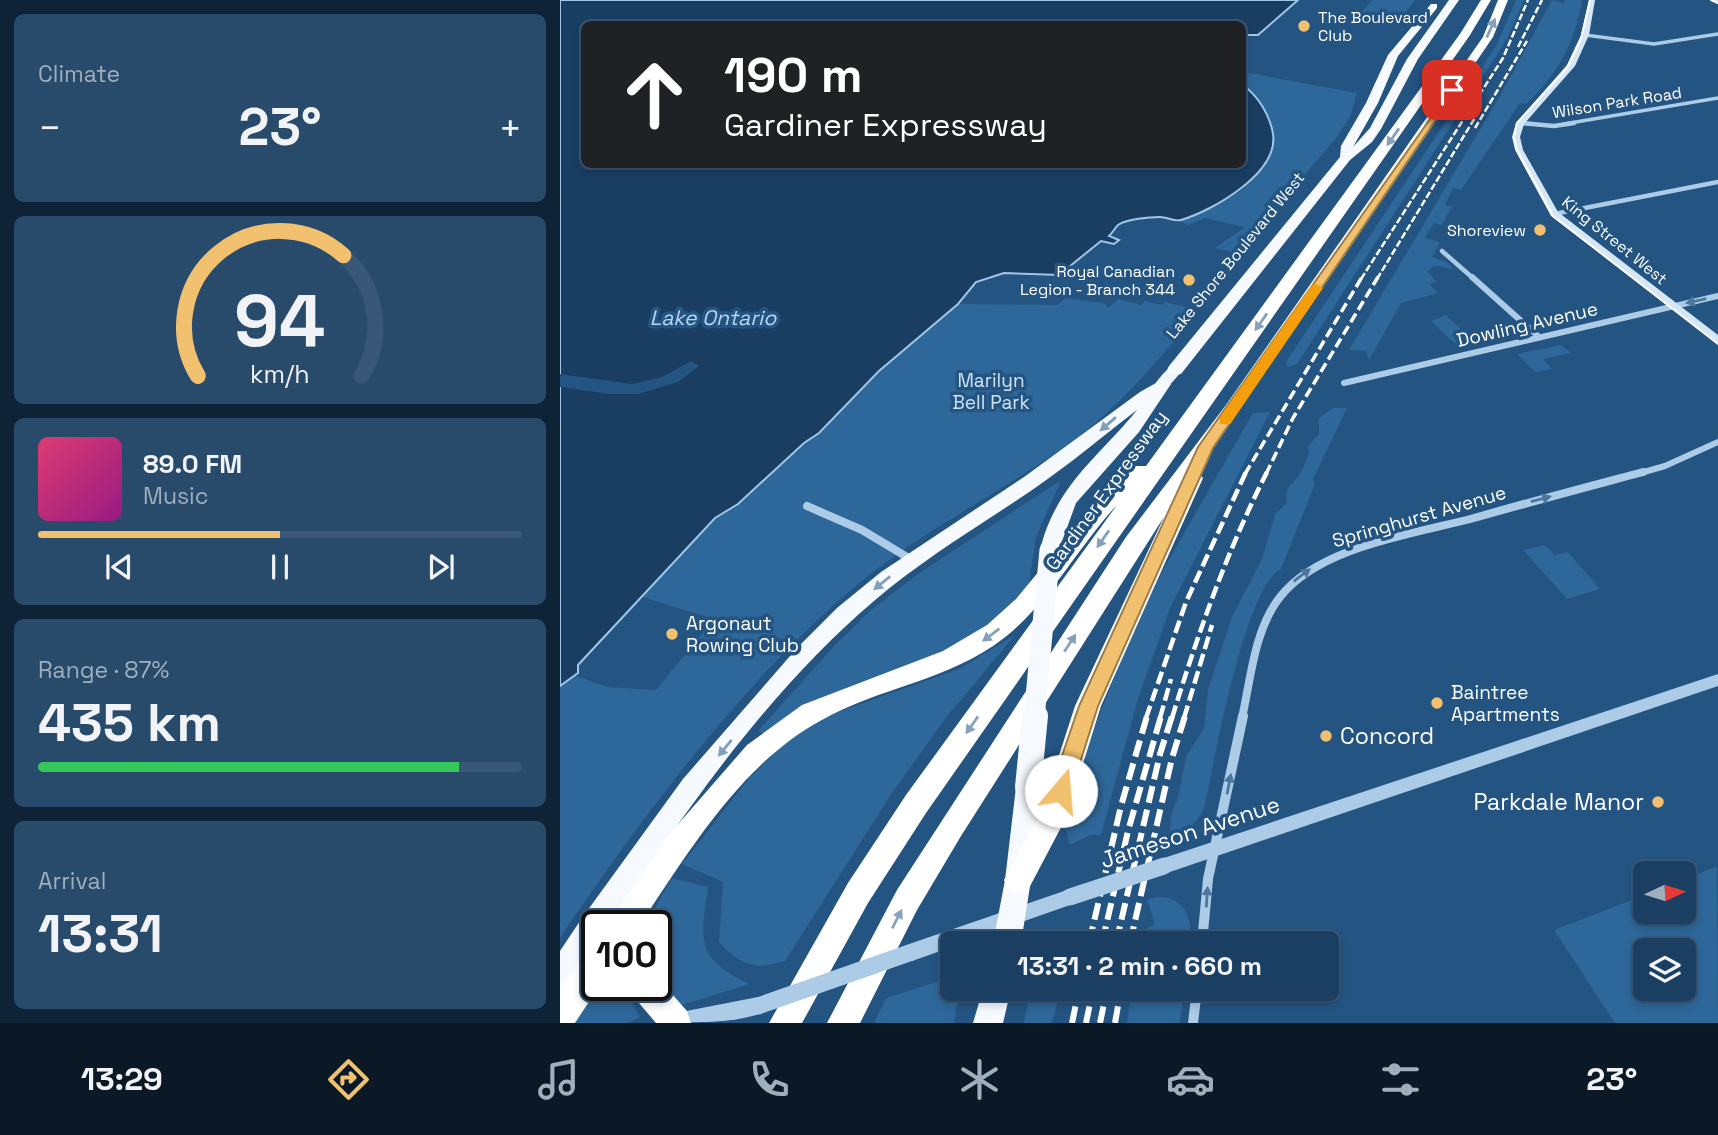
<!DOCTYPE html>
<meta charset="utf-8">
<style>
body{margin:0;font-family:"Space Grotesk",sans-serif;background:#284a6b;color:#f1f3f6;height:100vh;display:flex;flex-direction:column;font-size:26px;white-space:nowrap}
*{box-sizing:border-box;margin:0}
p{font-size:23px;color:#a0afbe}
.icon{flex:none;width:38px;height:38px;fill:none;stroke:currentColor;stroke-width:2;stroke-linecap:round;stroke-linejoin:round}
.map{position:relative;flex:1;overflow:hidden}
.panel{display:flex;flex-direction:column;gap:14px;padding:14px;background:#0f2336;width:560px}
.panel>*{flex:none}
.banner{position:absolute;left:21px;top:21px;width:665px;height:147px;border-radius:10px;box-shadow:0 4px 10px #0003,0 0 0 2px #395877;background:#202124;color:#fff;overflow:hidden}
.needle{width:46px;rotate:86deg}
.fabs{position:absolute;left:1073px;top:861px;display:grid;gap:14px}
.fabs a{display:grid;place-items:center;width:63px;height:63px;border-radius:10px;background:#1b3f62;box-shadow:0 4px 10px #0003,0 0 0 2px #395877;font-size:35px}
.speed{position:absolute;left:21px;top:910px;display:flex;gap:14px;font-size:35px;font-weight:700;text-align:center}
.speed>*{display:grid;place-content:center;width:91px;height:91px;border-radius:50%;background:#1b3f62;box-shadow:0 4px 10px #0003,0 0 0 2px #395877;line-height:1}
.speed .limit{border:4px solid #111;border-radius:10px;background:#fff;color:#111}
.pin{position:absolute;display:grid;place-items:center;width:60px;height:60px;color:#fff;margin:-30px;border-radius:14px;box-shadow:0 4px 10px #0006}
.me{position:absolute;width:77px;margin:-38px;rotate:18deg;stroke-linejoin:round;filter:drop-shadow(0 0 5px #0008)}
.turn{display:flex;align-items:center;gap:24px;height:147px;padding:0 28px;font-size:32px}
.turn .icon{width:91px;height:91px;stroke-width:2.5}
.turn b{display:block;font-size:49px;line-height:60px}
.big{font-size:52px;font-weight:700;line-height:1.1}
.panel .widget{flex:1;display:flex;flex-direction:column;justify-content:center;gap:10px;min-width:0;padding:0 24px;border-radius:10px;background:#284a6b}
.panel .dial{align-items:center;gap:0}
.dial svg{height:182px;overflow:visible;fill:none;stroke:#395877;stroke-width:7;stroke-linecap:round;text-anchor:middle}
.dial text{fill:#f1f3f6;stroke:none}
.song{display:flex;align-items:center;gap:21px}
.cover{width:84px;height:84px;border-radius:10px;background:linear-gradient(135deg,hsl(340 70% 55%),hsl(310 70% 35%))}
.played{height:7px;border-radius:4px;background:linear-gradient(90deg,#f2c16f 50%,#395877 50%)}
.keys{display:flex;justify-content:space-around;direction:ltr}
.heat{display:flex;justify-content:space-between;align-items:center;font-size:38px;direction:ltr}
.charge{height:10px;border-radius:5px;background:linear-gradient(90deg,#34c759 87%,#395877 0)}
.trip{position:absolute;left:380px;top:931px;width:399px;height:70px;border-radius:10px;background:#1b3f62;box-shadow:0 4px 10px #0003,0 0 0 2px #395877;font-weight:700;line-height:70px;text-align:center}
.tabs{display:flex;height:112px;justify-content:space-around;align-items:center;background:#0b1927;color:#a0afbe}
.tabs .icon{width:49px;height:49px}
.tabs .on{color:#f2c16f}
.tabs b{font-size:32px;color:#f1f3f6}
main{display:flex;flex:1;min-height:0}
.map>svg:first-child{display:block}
.green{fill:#2e6799;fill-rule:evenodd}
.water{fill:#193e62;stroke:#9fc7e8;stroke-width:2}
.pier{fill:#245482}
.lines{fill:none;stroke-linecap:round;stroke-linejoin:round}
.minor-far4{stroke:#abcbe7;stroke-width:3.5}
.minor-far3{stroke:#abcbe7;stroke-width:4.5}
.minor-far2{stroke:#abcbe7;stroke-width:6}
.minor-far1{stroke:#abcbe7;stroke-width:8}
.minor{stroke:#abcbe7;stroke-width:10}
.tertiary{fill:#abcbe7;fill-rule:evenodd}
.secondary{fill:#d5e6f6;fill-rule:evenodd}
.primary{fill:#edf5fd;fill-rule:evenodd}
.trunk{fill:#f6fafe;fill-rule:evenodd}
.motorway{fill:#fff;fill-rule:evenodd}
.tram{stroke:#fff;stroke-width:2}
.rail-far3{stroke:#fff;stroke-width:2.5;stroke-dasharray:7 2.5;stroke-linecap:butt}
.rail-far2{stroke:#fff;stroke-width:3.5;stroke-dasharray:10 4.5;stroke-linecap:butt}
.rail-far1{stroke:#fff;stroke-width:4.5;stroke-dasharray:13 5;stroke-linecap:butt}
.rail{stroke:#fff;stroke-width:6;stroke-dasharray:17 7;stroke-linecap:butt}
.tertiary-bridge{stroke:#abcbe7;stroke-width:17}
.trunk-bridge-far1{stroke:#f6fafe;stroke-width:21}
.trunk-bridge{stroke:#f6fafe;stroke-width:26}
.oneway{fill:#87a1ba}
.oneway2{fill:#4c78a0}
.oneway3{fill:#829fba}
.route{fill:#f2c16f;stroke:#9d7d48;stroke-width:2}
.slow{fill:#f59e0b}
.poi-dot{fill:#f2c16f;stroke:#245482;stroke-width:2.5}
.labels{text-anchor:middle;stroke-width:7;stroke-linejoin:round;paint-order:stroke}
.far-poi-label{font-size:16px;fill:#fff;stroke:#245482;text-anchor:end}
.far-street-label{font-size:16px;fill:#fff;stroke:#245482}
.street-label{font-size:19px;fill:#fff;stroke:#245482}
.park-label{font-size:19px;fill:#cfe3f6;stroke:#245482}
.poi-label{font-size:19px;fill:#fff;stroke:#245482;text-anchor:start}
.water-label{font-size:21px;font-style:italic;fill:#b7d5ef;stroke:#245482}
.near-poi-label{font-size:23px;fill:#fff;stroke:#245482;text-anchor:start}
.near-street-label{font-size:23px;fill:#fff;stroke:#245482}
</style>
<main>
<section class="panel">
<div class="widget"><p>Climate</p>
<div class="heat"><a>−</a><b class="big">23°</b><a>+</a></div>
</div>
<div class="widget dial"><svg viewBox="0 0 100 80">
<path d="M14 69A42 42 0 1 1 86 69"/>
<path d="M14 69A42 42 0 0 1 78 16" stroke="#f2c16f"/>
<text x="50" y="56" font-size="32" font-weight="700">94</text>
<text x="50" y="72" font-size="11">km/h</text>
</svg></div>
<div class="widget">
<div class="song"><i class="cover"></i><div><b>89.0 FM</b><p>Music</p></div></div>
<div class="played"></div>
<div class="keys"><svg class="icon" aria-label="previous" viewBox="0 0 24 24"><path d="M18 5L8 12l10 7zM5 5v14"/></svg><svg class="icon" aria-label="pause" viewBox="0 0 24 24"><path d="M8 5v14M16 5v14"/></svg><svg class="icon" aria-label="next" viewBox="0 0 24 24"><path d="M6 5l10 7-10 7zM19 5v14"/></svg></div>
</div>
<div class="widget"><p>Range · 87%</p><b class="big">435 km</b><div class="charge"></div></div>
<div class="widget"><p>Arrival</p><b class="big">13:31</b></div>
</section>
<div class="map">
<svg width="1158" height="1023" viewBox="0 0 1158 1023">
<rect width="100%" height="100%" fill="#245482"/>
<g class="green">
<path d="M812 0H855L836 25 796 19Z"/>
<path d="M956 0H964L947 39 737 364 728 367 726 362 936 46Z"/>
<path d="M992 0 1004 3 1005 0H1022C1015 43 998 74 966 104L960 103 901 190 893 188 885 205 892 207 882 225 874 223 865 238 880 242 872 257 886 262 893 268C883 271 876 259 868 272L877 282 869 284 878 293 841 303 809 360 806 351 789 350 941 94Z"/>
<path d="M683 72 797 93 790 117 776 138 678 253 655 248 685 227 645 218 628 225 620 221 681 191 694 177 714 141 692 92 683 85Z"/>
<path d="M505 298 544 303 548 308 558 299 581 305 585 301 602 305 605 302 630 308 637 314C603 354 570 395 528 429 459 484 377 521 308 576 193 668 82 816 0 938V686L14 675 47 687 96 690 154 619 82 597 155 518 178 504 244 443 259 433 319 371 398 304 498 305Z"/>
<path d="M886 315 911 339 894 343 871 321Z"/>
<path d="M1001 345 1011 353 983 359 992 369 976 372 957 354Z"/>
<path d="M773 408H787L753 479 755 484 721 569C685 585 653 767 644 810L633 825 610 835 611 815 618 797 626 757 644 728 648 690 672 617 702 559 715 514 727 503C723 487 733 485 740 474 744 467 747 459 749 452L748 446 759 434V418Z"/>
<path d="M710 412 610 608 577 702 541 835H530L510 845 504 823 517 772 564 653 603 570 693 413Z"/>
<path d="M498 482 500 483 476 537 469 584 446 610 401 645 243 705 205 735 198 731 274 646 311 610 358 574Z"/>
<path d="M985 545 995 555 1008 552 1040 589 1007 599 963 550Z"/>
<path d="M455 635 385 719 332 793 225 961C194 970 181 966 159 942L163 882 122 864 189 778 228 740 264 717 399 669Z"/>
<path d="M1157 866 1158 1023H1055L994 930 1085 895V912H1124V880ZM1085 950H1124V989H1085Z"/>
<path d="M112 878 148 887C140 942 136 959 190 984L118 1006 96 980V926H91L96 906Z"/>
<path d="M595 897C625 895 633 918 630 943H579L580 932 595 924 587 900Z"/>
<path d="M392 977V989H400L394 1023H314L326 998Z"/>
<path d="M40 985H62L80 1017 69 1023H15Z"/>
<path d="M471 989H501L492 1023H464Z"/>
<path d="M572 989H624L620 1023H567Z"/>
</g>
<path class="water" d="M0 0H738L698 35H683L682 24H24V164H682L683 85C698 96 710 115 713 134 719 173 652 211 621 220 615 222 607 217 600 217 590 217 566 219 558 225 555 228 553 232 549 236L559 240 554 244 541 241 499 275 444 273 416 282 398 304 319 371 259 433 244 443 178 504 155 518 18 665V673L0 686Z"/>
<path class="pier" d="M131 361 139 366 118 382 78 394H49L0 387V374L72 384 102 377Z"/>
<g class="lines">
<g class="minor-far4">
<path d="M1025 35 1094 44 1158 34"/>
<path d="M960 123 975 124"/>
<path d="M1004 124 1158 98"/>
</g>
<g class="minor-far3">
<path d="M960 123 994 126 1014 123"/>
<path d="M994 214 1158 182"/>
<path d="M882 251 914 279"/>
</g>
<g class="minor-far2">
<path d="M912 277 979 337"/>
<path d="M784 383 1158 296"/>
<path d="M1077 474 1105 466 1158 442"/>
</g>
<g class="minor-far1">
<path d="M247 506 302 530 352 560"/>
<path d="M682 718C691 678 694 630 720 597 760 546 854 534 914 518 970 502 1027 487 1083 472"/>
</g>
<g class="minor">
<path d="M642 943 648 879 683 716"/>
<path d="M633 1023 637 989"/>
</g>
<g class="tertiary">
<path d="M1158 674V686L604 874 598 872 596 866 598 860 604 858Z"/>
<path d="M510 889 516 891 518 897 516 903 510 905 402 943H392V947L352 961 346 958 343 952 346 946 352 943Z"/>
<path d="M198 997 204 1000 207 1006 204 1012C179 1023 133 1023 107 1022L109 1015 116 1013Z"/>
</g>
<g class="secondary">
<path d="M1029 0H1035L1029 35 1015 66 964 124 960 137 963 150 998 212 1158 335V344L991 216 955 150 952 137 956 123 1007 65 1021 35Z"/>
<path d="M1150 0H1158V4Z"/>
</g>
<path class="primary" d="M615 365 623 370 608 387H598L595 384C600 377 607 368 615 365Z"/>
<g class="trunk">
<path d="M889 0H899L858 59 821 129 812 142 790 160 621 374H609L607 370 609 366 780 157 781 146 806 103 828 55 871 4H877V8L838 56 818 103 793 147 810 128 847 59Z"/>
<path d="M603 379 611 384 579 432 516 503 497 555H483L480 550C496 485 537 459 577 410 543 436 510 464 475 488 421 525 364 558 314 601 208 691 125 811 49 926H37C37 948 22 981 0 990V951L22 918 123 779 237 648 277 608 321 572 464 477 580 392Z"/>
<path d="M468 776 477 779 480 787 471 880 461 943H433L445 880 456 787 459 779Z"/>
<path d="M423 989H451L443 1023H413Z"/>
</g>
<g class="motorway">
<path d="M921 0H931L910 35 366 813 308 903 242 1023H209L288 883 346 795 557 505C517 548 490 602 444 638 389 681 319 687 260 721 180 765 129 852 79 926H46L113 830 187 745 242 705 383 651 427 625 456 599 532 507 574 466H586L900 34Z"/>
<path d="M938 0H948L933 37 637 472 643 478 541 706 506 818 468 890 458 894 448 890 444 880 480 814 515 706 604 517 401 836 357 910 300 1023H267L337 890 566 537 666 405 923 37Z"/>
<path d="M37 947V985H40L15 1023H0V990L26 951Z"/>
<path d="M96 976 127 1011 131 1023H96L73 996 69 985H96Z"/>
</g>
<g class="tram">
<path d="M1030 0 1021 39 1007 68 957 123 954 137 957 150 993 216 1158 344"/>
<path d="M1151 0 1158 3"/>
</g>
<g class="rail-far3">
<path d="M958 47 982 0"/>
<path d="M915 128 967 41"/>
<path d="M801 279 943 58 968 0"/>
<path d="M817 279 916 116"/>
</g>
<g class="rail-far2">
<path d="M685 474 802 277"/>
<path d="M706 474 733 418 818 277"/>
</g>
<g class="rail-far1">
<path d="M586 718 626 602 686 472"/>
<path d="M600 718 611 679"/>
<path d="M612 718C638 633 667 551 707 472"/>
<path d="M624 718 652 625"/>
</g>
<g class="rail">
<path d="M529 943 561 806 587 716"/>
<path d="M542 943 568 831 601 716"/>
<path d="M556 943 600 754 612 716"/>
<path d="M570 943 612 758 625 716"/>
<path d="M512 1023 519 989"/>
<path d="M526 1023 533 989"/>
<path d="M540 1023 547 989"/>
<path d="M555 1023 561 989"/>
</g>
<g class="tertiary-bridge">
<path d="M510 897 604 866"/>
<path d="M198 1006 352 952"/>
</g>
<path class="trunk-bridge-far1" d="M474 718 490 550"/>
<path class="trunk-bridge" d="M468 787 475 716"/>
</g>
<defs><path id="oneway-solid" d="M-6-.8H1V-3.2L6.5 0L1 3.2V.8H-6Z" transform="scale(1.75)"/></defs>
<g class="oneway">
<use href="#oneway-solid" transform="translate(931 28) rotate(-66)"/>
<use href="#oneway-solid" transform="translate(833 137) rotate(125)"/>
<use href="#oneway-solid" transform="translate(701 322) rotate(125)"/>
<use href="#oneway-solid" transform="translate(543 539) rotate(125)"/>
<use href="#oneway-solid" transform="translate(431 635) rotate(143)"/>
<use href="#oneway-solid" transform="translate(510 643) rotate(-57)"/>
<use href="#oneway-solid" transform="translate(412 725) rotate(125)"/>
<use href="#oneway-solid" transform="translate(337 919) rotate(-63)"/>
</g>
<g class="oneway2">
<use href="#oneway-solid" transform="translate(1136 301) rotate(167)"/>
<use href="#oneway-solid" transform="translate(981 499) rotate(-15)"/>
<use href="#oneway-solid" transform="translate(742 575) rotate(-37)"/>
<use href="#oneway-solid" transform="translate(669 784) rotate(-79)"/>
<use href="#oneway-solid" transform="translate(647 897) rotate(-86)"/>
</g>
<g class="oneway3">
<use href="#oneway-solid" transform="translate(548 424) rotate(139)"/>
<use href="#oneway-solid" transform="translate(322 583) rotate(141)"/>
<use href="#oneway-solid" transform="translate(165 748) rotate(129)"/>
</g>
<path class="route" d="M892 88 896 90 653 448 538 706 511 791 508 797 501 800 493 797 490 791 519 706 638 447Z"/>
<path class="slow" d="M756 284 763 288 670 424H660V417L752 285Z"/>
<g class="poi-dot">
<circle cx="744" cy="26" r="7"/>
<circle cx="980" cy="230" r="7"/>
<circle cx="629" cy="280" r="7"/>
<circle cx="112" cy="634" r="7"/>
<circle cx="877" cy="703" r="7"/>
<circle cx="766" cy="736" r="7"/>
<circle cx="1098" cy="802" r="7"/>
</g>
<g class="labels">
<g class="far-poi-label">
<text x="758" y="23" text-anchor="start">The Boulevard<tspan x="758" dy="18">Club</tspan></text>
<text x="966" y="236">Shoreview</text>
<text x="615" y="277">Royal Canadian<tspan x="615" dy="18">Legion - Branch 344</tspan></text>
</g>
<g class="far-street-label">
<text transform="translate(1057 102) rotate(-9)" y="6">Wilson Park Road</text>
<text transform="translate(1055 240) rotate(39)" y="6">King Street West</text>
<text transform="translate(675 255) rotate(-51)" y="6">Lake Shore Boulevard West</text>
</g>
<g class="street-label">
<text transform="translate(967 324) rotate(-13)" y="7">Dowling Avenue</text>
<text transform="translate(546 490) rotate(-54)" y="7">Gardiner Expressway</text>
<text transform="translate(859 516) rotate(-16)" y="7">Springhurst Avenue</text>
</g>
<g class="park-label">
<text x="431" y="387">Marilyn<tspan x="431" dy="22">Bell Park</tspan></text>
</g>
<g class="poi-label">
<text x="126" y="630">Argonaut<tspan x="126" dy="22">Rowing Club</tspan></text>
<text x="891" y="699">Baintree<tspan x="891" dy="22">Apartments</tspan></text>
</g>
<g class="water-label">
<text x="153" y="325">Lake Ontario</text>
</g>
<g class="near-poi-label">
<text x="780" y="744">Concord</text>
<text x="1084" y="810" text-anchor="end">Parkdale Manor</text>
</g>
<g class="near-street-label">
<text transform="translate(630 832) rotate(-18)" y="8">Jameson Avenue</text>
</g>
</g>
</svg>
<div class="fabs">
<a><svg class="needle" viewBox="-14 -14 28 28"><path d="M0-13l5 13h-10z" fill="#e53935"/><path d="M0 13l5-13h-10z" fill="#a0afbe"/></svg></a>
<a><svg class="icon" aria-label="layers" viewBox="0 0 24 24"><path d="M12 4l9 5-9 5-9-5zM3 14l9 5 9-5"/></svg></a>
</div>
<div class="speed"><div class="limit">100</div></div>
<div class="pin" style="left:892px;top:90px;background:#d93025"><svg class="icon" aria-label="arrive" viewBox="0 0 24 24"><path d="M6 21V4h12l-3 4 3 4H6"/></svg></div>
<svg class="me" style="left:501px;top:791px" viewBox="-20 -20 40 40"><circle r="19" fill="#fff"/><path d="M0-13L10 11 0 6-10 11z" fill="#f2c16f"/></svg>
<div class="trip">13:31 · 2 min · 660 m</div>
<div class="banner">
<div class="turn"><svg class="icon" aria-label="ahead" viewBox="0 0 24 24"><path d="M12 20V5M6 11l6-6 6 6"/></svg><div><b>190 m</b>Gardiner Expressway</div></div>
</div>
</div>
</main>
<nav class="tabs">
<b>13:29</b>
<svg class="icon on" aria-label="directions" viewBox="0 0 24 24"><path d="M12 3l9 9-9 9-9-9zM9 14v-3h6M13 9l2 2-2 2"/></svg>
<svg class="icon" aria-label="music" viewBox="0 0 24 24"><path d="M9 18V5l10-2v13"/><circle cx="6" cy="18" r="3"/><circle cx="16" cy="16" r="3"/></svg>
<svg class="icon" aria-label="phone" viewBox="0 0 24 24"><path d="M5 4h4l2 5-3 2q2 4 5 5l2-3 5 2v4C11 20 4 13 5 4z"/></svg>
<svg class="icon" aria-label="climate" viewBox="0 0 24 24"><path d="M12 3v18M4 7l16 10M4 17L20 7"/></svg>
<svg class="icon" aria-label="car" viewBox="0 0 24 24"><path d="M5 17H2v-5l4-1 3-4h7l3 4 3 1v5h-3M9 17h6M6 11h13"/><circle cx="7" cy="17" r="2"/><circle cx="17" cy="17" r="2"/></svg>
<svg class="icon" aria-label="filters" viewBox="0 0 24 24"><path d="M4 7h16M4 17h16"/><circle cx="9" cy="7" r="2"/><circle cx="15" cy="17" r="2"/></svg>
<b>23°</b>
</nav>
